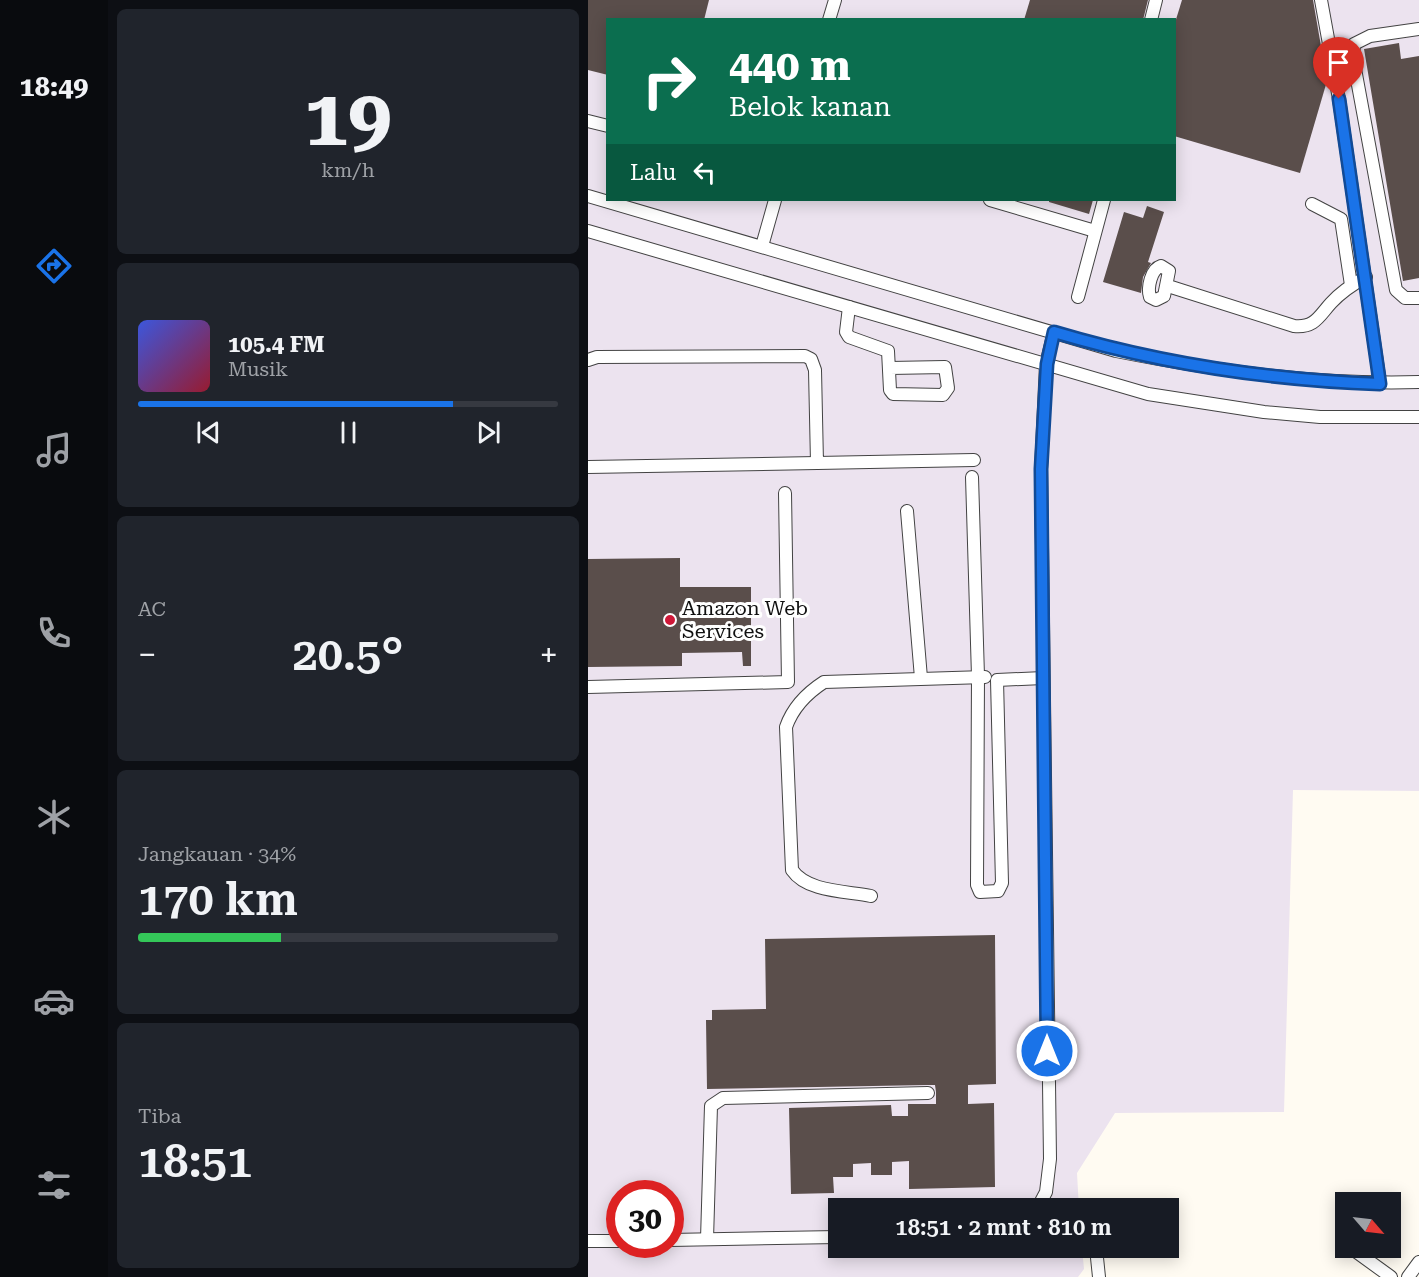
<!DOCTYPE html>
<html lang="id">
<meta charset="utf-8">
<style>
body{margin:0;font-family:"Roboto Serif",serif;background:#20242c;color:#f1f3f6;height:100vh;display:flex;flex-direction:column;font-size:22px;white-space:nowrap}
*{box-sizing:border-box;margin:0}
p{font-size:20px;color:#9ea1a6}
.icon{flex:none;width:33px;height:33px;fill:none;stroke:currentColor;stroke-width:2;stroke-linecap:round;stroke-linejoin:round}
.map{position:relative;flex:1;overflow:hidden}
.drawer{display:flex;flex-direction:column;gap:9px;padding:9px;background:#0d0f14;width:480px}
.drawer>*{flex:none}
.guide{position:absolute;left:18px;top:18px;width:570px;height:183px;border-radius:0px;box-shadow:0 3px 15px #0003;background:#0b6e4f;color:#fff;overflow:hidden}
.needle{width:39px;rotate:118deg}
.fabs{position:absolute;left:747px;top:1192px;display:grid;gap:12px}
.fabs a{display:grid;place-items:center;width:66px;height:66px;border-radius:0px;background:#171b24;box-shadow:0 3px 15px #0003;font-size:30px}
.speed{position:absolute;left:18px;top:1180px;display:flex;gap:12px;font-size:30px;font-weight:700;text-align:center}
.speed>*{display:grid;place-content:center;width:78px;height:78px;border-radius:50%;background:#171b24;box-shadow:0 3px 15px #0003;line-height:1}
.speed .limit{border:9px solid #d22;background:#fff;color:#111}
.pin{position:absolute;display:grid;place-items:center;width:51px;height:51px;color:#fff;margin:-62px -26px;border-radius:50% 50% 50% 0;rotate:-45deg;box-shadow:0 0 6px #0007}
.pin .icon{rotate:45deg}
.me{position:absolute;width:66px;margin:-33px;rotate:0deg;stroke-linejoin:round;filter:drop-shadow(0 0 4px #0008)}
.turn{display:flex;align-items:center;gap:21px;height:126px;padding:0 24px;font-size:27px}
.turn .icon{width:78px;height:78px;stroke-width:2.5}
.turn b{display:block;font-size:42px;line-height:51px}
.then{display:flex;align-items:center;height:57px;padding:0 24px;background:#0003;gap:12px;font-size:22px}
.big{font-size:45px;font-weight:600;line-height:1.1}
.drawer .card{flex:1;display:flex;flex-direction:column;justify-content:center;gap:9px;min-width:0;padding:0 21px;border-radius:9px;background:#20242c}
.drawer .dial{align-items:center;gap:0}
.dial b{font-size:78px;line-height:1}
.song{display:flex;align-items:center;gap:18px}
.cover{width:72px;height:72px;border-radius:9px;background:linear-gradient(135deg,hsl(230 70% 55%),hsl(350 70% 35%))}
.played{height:6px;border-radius:3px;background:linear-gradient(90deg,#1a73e8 75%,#363941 75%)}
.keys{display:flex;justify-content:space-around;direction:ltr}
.heat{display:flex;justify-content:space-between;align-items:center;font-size:33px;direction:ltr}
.charge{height:9px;border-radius:4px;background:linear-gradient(90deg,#34c759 34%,#363941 0)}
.trip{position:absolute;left:240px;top:1198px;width:351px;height:60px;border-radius:0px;background:#171b24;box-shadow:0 3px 15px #0003;font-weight:600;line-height:60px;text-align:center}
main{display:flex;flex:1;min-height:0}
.dock{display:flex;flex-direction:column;width:108px;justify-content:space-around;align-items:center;background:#090b0e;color:#9ea1a6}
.dock .icon{width:42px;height:42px}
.dock .active{color:#1a73e8}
.dock b{font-size:27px;color:#f1f3f6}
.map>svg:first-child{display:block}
.industrial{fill:#ece3ef;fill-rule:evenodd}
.building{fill:#5a4e4b}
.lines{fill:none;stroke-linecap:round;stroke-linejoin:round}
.minor-casing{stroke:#434343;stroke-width:14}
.minor{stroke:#fff;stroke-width:12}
.route-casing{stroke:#114b97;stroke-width:15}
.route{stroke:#1a73e8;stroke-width:10}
.poi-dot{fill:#cf1838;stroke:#fff;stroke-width:2}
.labels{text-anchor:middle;stroke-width:6;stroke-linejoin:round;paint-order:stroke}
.poi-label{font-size:20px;fill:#101010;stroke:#fff;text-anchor:start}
</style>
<main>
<nav class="dock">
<b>18:49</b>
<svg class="icon active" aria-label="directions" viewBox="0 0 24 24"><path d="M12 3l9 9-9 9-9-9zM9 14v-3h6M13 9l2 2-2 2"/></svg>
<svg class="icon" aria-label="music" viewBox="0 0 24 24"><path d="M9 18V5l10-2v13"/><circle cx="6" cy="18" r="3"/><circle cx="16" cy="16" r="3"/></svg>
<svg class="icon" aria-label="phone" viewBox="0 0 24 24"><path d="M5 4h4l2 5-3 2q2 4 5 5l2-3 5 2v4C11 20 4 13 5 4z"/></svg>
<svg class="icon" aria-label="climate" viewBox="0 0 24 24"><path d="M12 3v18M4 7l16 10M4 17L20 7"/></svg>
<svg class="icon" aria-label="car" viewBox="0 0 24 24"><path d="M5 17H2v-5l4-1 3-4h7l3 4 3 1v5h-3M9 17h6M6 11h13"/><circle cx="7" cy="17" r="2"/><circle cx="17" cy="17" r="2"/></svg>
<svg class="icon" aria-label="filters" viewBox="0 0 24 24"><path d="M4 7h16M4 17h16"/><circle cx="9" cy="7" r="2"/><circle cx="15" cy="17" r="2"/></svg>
</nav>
<section class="drawer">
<div class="card dial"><b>19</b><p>km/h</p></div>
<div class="card">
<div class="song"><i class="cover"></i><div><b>105.4 FM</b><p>Musik</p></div></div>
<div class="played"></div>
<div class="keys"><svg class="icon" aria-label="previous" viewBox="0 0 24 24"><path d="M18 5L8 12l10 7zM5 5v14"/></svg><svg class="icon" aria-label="pause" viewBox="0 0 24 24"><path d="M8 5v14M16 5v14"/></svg><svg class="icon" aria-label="next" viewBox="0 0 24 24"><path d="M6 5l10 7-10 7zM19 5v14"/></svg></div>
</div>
<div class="card"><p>AC</p>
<div class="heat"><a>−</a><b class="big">20.5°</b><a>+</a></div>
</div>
<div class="card"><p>Jangkauan · 34%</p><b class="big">170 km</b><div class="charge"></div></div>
<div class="card"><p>Tiba</p><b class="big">18:51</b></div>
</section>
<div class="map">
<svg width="831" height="1277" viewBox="0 0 831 1277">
<rect width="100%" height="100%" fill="#fffbf2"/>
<path class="industrial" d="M0 0H831V791L705 790 696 1112 527 1113 489 1173 491 1209H250V1248H494L496 1269 490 1277H0ZM20 20H586V200H20ZM32 1194H82V1245H32Z"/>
<g class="building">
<path d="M0 0H121L116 20H20V75L0 70Z"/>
<path d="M442 0H560L555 20H436Z"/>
<path d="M594 0H725L739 81 712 173 586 136V26Z"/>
<path d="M811 43 813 59 831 56V278L815 281 776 49Z"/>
<path d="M461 200H505L501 214 461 202Z"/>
<path d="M559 206 576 212 560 262 563 263 555 277 553 293 515 282 536 212 555 218Z"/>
<path d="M92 558V587H163V666H155L154 652 94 653V666L0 667V559Z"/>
<path d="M407 935 408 1084 380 1085V1104L406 1103 407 1187 321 1189V1161L304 1162V1175H283V1163L265 1164V1177H245L246 1193 203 1194 201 1108 303 1105 304 1116H320V1104H348V1092L347 1085H340L119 1089 118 1020H124V1010L178 1009 177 939Z"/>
</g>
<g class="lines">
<defs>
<g id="minor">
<path d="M733 0 751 99 792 383"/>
<path d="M241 20 247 0"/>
<path d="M563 20 568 0"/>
<path d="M831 29 782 36 766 44 765 58 808 290 817 298H831"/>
<path d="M0 121 20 126"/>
<path d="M0 196 528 351C629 371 728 385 831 382"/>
<path d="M402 200 507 231"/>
<path d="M724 204 753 219 763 285"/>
<path d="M0 231 560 394 676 412 732 417H831"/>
<path d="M174 246 187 200"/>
<path d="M573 266 581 271 576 296 568 300 562 297C559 288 563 269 573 266Z"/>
<path d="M580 286 706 326C727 328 731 316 743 303 753 292 765 284 778 277"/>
<path d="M490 297 516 200"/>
<path d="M261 307 258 332 261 337 300 351 302 390 305 394 355 395 360 388 357 367 302 368"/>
<path d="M0 360 9 357 217 356 223 359 227 370 229 463 386 460"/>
<path d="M0 467 229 463"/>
<path d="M384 477 390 676 389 885 392 892 410 891 414 883 409 680 455 678"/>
<path d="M319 511 333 678"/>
<path d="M0 687 200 682 197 493"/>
<path d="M283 896C258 891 219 892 204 870L198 727C205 707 219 693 236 682L397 677"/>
<path d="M449 1209 458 1192 462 1159 453 469 458 364 466 332"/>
<path d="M119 1239 123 1106 135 1098 340 1093"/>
<path d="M82 1240 250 1237"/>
<path d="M0 1241H32"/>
<path d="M508 1248 511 1277"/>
<path d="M763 1248 803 1277"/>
<path d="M820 1277 831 1262"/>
</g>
</defs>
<use href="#minor" class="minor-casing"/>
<use href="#minor" class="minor"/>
</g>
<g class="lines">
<defs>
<path id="route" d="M459 1051 453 469 459 364 466 332C573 364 680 380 792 384L751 99"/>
</defs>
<use href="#route" class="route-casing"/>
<use href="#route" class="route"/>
</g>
<circle class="poi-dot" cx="82" cy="620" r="6"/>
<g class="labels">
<g class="poi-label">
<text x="94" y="615">Amazon Web<tspan x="94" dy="23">Services</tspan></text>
</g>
</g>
</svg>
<div class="fabs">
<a><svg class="needle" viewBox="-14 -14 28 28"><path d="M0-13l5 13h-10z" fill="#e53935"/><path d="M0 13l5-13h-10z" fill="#9ea1a6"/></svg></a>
</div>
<div class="speed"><div class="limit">30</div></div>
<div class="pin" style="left:751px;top:99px;background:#d93025"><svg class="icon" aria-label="arrive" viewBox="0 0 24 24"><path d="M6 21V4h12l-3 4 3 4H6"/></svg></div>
<svg class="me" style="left:459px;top:1051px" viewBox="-20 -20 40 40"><circle r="17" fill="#1a73e8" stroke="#fff" stroke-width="3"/><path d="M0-11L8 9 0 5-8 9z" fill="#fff"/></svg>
<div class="trip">18:51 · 2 mnt · 810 m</div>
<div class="guide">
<div class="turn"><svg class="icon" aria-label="right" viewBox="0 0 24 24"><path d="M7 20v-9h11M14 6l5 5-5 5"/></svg><div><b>440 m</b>Belok kanan</div></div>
<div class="then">Lalu<svg class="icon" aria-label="left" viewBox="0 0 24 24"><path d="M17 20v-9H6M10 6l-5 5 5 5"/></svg></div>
</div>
</div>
</main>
